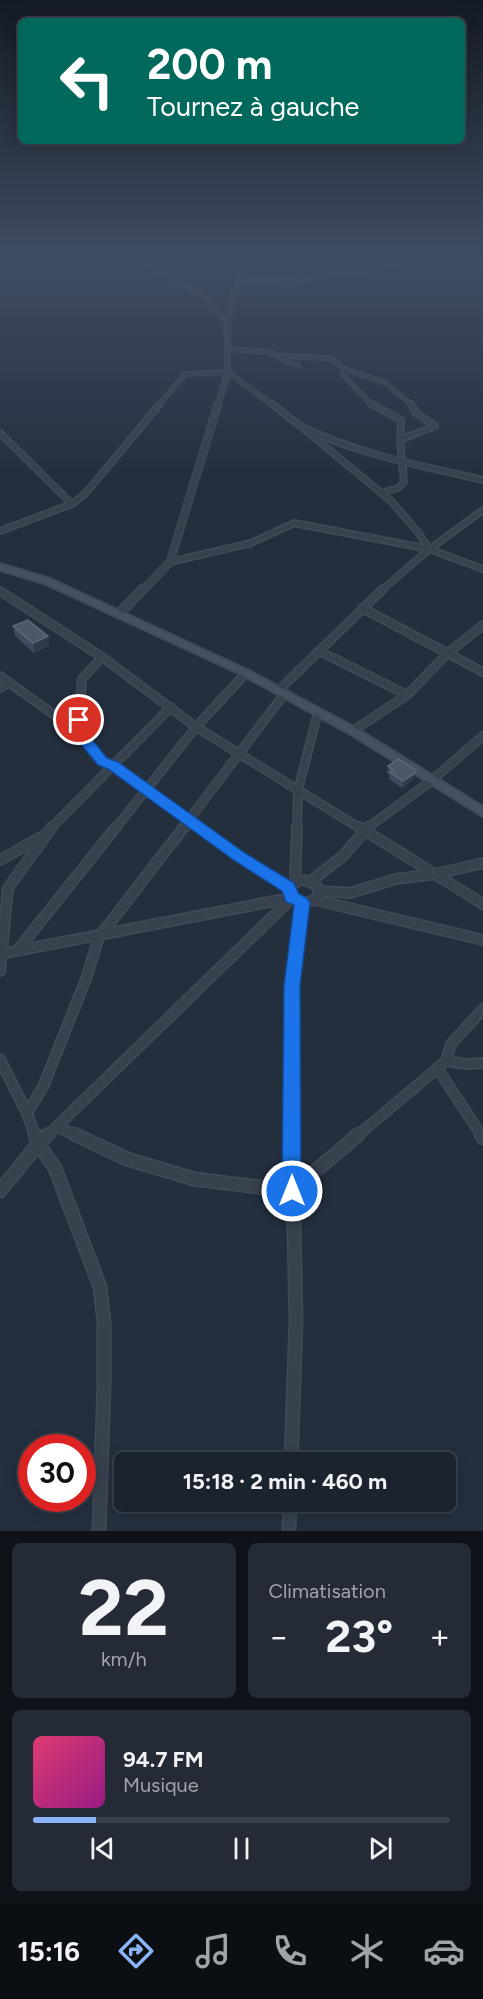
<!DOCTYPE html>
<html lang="fr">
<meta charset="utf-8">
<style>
body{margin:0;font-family:Figtree,sans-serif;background:#242b36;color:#f1f3f6;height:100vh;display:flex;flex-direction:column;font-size:22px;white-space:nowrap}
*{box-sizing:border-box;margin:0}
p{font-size:20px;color:#a0a4aa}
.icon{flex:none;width:33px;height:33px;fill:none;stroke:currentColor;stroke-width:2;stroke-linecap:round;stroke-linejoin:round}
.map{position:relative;height:1531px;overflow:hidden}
.panel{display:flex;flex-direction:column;gap:12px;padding:12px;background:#0f1319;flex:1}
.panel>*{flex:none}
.banner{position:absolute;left:18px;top:18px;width:447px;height:126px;border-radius:9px;box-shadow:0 3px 15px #0003,0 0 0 2px #39404a;background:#00695c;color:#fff;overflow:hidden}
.speed{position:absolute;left:18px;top:1434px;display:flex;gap:12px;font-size:30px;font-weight:700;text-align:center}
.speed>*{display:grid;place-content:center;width:78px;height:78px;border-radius:50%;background:#1b232e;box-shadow:0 3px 15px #0003,0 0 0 2px #39404a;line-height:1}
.speed .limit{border:9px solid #d22;background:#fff;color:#111}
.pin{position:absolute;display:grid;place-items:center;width:51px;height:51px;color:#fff;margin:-26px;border:3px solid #fff;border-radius:50%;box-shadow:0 2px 6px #0007}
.me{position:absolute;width:66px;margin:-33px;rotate:0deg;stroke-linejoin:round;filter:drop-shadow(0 0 4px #0008)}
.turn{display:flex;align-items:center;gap:21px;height:126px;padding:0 30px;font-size:27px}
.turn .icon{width:78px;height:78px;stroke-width:2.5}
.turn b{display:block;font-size:42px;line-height:51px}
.big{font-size:45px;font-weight:700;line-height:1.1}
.panel .tile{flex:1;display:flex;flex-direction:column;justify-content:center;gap:9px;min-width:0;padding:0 21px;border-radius:9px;background:#242b36}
.panel .dial{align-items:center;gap:0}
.dial b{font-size:78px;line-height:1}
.song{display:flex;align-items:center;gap:18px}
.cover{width:72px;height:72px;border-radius:9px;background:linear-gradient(135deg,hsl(340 70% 55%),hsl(310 70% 35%))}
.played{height:6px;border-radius:3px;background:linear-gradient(90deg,#8ab4f8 15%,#39404a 15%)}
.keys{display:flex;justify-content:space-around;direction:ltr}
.heat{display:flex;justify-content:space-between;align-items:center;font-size:33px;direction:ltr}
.panel .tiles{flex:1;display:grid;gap:12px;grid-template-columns:1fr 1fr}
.tile:last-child{grid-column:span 2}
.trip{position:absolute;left:114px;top:1452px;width:342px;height:60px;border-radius:9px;background:#1b232e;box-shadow:0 3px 15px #0003,0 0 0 2px #39404a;font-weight:700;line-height:60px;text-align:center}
.dock{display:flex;height:96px;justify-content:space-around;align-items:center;background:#0b0e12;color:#a0a4aa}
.dock .icon{width:42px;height:42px}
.dock .current{color:#8ab4f8}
.dock b{font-size:27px;color:#f1f3f6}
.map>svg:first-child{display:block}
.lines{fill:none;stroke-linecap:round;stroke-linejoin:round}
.minor-far4-casing{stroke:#414a57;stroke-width:6}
.minor-far3-casing{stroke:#414a57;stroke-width:8}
.minor-far2-casing{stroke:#414a57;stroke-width:10}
.minor-far1-casing{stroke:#414a57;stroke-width:12}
.minor-casing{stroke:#414a57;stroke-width:15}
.tertiary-far2-casing{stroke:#414a57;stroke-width:7}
.tertiary-far1-casing{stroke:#414a57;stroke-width:9}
.tertiary-casing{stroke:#414a57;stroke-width:11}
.secondary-casing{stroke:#414a57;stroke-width:4}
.minor-far4{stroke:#38414e;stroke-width:4.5}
.minor-far3{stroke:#38414e;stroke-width:5}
.minor-far2{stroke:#38414e;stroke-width:7}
.minor-far1{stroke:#38414e;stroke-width:9}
.minor{stroke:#38414e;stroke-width:12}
.tertiary-far2{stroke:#38414e;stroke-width:5}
.tertiary-far1{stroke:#38414e;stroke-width:7}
.tertiary{stroke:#38414e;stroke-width:8}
.secondary{fill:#465061;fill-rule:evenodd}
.wall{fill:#3f4b5c}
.shaded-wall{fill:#2f3b4b}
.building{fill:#4b5868;stroke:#5c6777;stroke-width:1.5}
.route{fill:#1a73e8;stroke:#114b97;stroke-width:1.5}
</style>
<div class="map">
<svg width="483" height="1531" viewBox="0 0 483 1531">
<rect width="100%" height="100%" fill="#242f3e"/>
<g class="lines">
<defs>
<g id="minor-far4">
<path d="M144 262 207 299 227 323"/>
<path d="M240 280C294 280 347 276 400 262"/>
<path d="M227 349 269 352 299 366"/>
<path d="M279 356 331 358 342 368 386 383 413 406"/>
<path d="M343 375 373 406"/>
<path d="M158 406 185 374 228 372 274 406"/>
</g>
<g id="minor-far3">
<path d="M272 404C283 412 294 423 306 429 362 455 423 466 483 480"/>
<path d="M371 404 401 420 400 440"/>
<path d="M304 429 391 501 418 532 429 549"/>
<path d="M0 433 72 504"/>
<path d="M384 492 398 488 404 482 400 440 435 426 416 413 411 404"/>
<path d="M0 531 72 504 85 494 160 404"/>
<path d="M170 562 251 543 294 523 429 549 483 569"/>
<path d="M381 591 427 551 483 510"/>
</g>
<g id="minor-far2">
<path d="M0 591 102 657 196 727 361 829"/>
<path d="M362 608 483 672"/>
<path d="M319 651 407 695"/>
<path d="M0 676 78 732 94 754 103 762 113 765 201 829"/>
<path d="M0 688 9 682"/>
<path d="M279 690 383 589"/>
<path d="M353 731 407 695 448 653 483 625"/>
<path d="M78 732 82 679 102 657"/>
<path d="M50 829 171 707"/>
<path d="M115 829 196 727 246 673"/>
<path d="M182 829 285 693"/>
<path d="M297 829 298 790 318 712"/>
<path d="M366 829 431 781 483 736"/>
</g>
<g id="minor-far1">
<path d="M199 827 240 857 289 887"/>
<path d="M359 827 483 904"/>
<path d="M0 860 43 836"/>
<path d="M300 880C309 880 316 883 320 891L315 900 302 903 292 898 289 887Z"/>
<path d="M311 881 343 856 368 827"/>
<path d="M295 882 297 827"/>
<path d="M320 891 350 893 396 879 435 874 483 863"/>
<path d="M315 900 483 940"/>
<path d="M17 951 116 827"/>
<path d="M0 954 290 898"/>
<path d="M0 971 8 888 52 827"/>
<path d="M0 1059 27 1113 35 1136"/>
<path d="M446 1061 466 1064 483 1063"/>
<path d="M437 1068 482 1136"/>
<path d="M27 1113 43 1087 86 979 99 937 184 827"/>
<path d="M58 1127 77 1136"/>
<path d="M47 1136 292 898"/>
<path d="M292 1136V986L302 903"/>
<path d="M357 1136 446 1061 451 1044 483 1009"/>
</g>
<g id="minor">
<path d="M35 1134 38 1144 55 1168 100 1287 104 1323V1385L99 1531"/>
<path d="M74 1134 127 1159 194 1179 292 1191 359 1134"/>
<path d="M481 1134 483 1138"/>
<path d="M0 1191 38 1144 49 1134"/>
<path d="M291 1462 296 1321 292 1134"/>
<path d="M289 1531 290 1502"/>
</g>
<path id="tertiary-far2" d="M218 406 228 372 227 323 243 262"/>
<path id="tertiary-far1" d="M142 591 170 562 218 404"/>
<path id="tertiary" d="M120 613 143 589"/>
<path id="secondary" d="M0 564 50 579 249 671 357 729 483 807V816L349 733 243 675 44 583 0 570Z"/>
</defs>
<use href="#minor-far4" class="minor-far4-casing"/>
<use href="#minor-far3" class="minor-far3-casing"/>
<use href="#minor-far2" class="minor-far2-casing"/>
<use href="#minor-far1" class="minor-far1-casing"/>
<use href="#minor" class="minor-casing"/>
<use href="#tertiary-far2" class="tertiary-far2-casing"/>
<use href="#tertiary-far1" class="tertiary-far1-casing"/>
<use href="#tertiary" class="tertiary-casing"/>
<use href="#secondary" class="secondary-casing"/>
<use href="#minor-far4" class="minor-far4"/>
<use href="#minor-far3" class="minor-far3"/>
<use href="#minor-far2" class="minor-far2"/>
<use href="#minor-far1" class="minor-far1"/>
<use href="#minor" class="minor"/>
<use href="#tertiary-far2" class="tertiary-far2"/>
<use href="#tertiary-far1" class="tertiary-far1"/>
<use href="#tertiary" class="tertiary"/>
<use href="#secondary" class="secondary"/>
</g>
<g class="wall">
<path d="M13 626 48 636 49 646 34 653 15 636Z"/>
<path d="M388 766 414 779 402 788 389 779 390 775 387 773Z"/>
</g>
<g class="shaded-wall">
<path d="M48 636 49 646 34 653 33 643Z"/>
<path d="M415 773 414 779 402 788 403 781Z"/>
</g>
<g class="building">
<path d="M28 620 48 636 33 643 13 626Z"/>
<path d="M398 759 416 770 415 773 403 781 390 772 393 770 388 766Z"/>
</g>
<linearGradient id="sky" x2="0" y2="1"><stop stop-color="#141a22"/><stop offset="0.55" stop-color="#3f4d63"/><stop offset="1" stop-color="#3f4d63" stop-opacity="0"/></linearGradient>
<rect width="483" height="476" fill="url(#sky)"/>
<path class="route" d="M79 716 85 720V731L107 758 118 762 245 853 294 883 299 894 307 898 310 903 300 986 301 1191 298 1197 292 1200 285 1197 282 1191 284 986 294 905 286 902 282 891 235 861 108 769 98 765 71 732 72 720Z"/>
</svg>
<div class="speed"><div class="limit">30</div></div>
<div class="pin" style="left:79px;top:720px;background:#d93025"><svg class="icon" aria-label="arrive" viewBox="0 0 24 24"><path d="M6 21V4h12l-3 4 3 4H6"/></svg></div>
<svg class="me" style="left:292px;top:1191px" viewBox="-20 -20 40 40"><circle r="17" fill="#1a73e8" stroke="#fff" stroke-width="3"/><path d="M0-11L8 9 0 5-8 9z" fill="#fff"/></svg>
<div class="trip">15:18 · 2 min · 460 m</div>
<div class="banner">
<div class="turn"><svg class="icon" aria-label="left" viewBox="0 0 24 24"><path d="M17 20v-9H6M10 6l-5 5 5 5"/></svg><div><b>200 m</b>Tournez à gauche</div></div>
</div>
</div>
<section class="panel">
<div class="tiles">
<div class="tile dial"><b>22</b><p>km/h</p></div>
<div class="tile"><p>Climatisation</p>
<div class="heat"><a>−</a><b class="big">23°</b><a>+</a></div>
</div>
<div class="tile">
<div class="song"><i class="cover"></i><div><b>94.7 FM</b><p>Musique</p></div></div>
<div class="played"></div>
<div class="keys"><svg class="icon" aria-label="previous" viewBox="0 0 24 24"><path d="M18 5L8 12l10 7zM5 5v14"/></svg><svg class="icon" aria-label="pause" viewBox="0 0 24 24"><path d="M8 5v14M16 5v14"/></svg><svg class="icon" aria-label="next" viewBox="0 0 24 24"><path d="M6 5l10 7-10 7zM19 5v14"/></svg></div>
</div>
</div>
</section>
<nav class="dock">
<b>15:16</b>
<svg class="icon current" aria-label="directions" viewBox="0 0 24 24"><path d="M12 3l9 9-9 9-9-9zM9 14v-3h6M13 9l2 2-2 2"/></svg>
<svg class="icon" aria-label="music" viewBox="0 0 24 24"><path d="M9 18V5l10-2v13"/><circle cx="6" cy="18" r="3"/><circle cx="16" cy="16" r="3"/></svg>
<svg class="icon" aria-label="phone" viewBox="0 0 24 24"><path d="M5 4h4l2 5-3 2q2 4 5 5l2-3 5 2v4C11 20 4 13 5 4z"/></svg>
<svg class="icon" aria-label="climate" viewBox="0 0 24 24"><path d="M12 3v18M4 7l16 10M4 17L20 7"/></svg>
<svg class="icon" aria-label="car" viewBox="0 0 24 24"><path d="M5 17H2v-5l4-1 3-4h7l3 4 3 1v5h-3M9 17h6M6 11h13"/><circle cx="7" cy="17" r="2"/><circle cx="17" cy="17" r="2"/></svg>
</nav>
